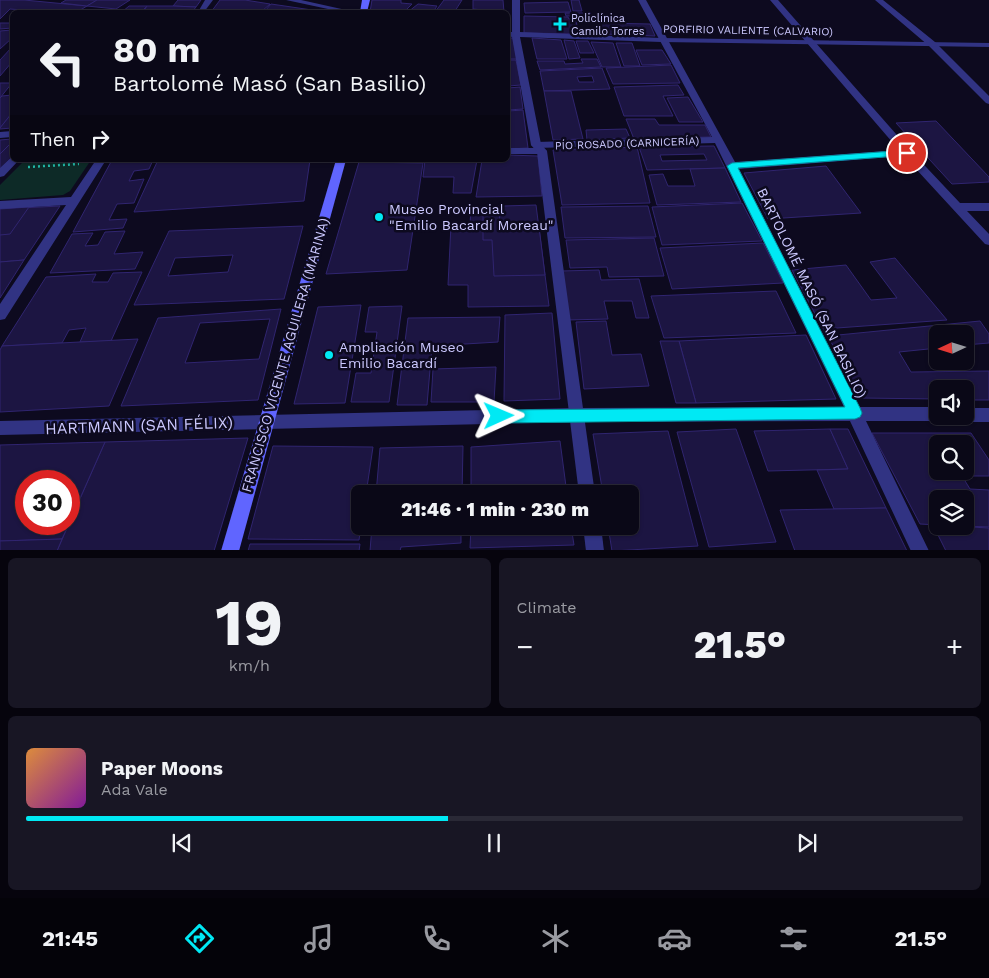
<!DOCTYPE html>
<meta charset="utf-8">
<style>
body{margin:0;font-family:"Work Sans",sans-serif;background:#181624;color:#f1f3f6;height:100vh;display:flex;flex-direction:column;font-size:19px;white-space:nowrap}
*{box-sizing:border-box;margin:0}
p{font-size:16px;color:#999aa1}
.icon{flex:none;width:28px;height:28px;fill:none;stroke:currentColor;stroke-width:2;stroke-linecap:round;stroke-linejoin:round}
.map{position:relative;height:550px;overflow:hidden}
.side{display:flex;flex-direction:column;gap:8px;padding:8px;background:#06040d;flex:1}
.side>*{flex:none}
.top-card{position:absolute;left:10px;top:10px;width:500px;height:152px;border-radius:8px;box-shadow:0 1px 4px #0004,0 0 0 1px #2a2936;background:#0a0817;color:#f1f3f6;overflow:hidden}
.needle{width:32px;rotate:266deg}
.tools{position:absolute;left:929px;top:325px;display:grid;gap:10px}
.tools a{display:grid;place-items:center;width:45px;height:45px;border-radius:8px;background:#0a0817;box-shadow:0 1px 4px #0004,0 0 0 1px #2a2936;font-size:25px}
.speed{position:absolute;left:15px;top:470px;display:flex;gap:10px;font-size:25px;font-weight:700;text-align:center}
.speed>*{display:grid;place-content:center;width:65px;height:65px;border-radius:50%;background:#0a0817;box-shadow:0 1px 4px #0004,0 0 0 1px #2a2936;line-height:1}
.speed .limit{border:8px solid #d22;background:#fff;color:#111}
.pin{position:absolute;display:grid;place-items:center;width:42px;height:42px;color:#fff;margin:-21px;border:2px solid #fff;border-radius:50%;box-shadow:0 1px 5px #0007}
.me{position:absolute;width:55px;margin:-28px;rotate:89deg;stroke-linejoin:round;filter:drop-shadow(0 0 4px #0008)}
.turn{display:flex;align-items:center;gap:18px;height:105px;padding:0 20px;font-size:22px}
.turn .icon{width:65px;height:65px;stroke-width:2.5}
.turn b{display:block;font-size:35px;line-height:42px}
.then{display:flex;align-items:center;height:48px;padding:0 20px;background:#0003;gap:10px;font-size:19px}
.big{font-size:38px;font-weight:800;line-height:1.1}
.side .tile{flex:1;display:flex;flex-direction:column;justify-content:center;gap:8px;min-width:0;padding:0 18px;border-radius:8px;background:#181624}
.side .dial{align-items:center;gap:0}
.dial b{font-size:65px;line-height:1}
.song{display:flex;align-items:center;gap:15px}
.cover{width:60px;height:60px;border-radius:8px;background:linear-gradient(135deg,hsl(30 70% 55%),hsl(290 70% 35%))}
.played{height:5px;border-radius:2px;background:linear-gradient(90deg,#00e9f4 45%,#2a2936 45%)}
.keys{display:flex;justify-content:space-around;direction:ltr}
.heat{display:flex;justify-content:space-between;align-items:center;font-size:28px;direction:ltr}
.side .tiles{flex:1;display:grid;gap:8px;grid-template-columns:1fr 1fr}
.tile:last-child{grid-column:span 2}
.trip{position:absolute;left:351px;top:485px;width:288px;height:50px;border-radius:8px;background:#0a0817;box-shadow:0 1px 4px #0004,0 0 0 1px #2a2936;font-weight:800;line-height:50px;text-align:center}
.tabs{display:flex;height:80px;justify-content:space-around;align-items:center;background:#040309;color:#999aa1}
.tabs .icon{width:35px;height:35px}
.tabs .current{color:#00e9f4}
.tabs b{font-size:22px;color:#f1f3f6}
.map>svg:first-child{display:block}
.green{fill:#0d2a27}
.building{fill:#1c1542;stroke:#302570;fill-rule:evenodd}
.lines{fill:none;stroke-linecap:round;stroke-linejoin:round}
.path{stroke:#23b9a8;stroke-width:2.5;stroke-dasharray:2 3;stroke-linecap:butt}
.pedestrian{fill:#313383;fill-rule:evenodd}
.minor{fill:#313383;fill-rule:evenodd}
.tertiary{fill:#313383;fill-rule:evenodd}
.secondary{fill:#6065ff;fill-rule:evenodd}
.route{fill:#00e9f4;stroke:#00979f}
.poi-dot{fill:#00e9f4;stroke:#0d0a1f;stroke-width:2}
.labels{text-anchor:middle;stroke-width:5;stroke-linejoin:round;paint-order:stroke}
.far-poi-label{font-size:11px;fill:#ccc9ff;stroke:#0d0a1f;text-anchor:start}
.far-street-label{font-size:11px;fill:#ccc9ff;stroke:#0d0a1f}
.poi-label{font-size:14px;fill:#ccc9ff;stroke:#0d0a1f;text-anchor:start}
.street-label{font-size:14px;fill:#ccc9ff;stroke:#0d0a1f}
.near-street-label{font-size:16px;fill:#ccc9ff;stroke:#0d0a1f}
</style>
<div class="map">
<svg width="989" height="551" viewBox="0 0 989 551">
<rect width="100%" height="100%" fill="#0d0a1f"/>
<path class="green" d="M25 160H91L70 191 63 195 0 200V185Z"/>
<g class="building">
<path d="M0 0H24L87 6 77 12H48L10 9 0 19Z"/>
<path d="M66 0H97L87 6 61 3Z"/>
<path d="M97 0H130L116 9 87 6Z"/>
<path d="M178 0H201L196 7 173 6Z"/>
<path d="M220 0H245L270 4 261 12 237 10 235 12H211Z"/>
<path d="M372 0H401V3L412 4 404 12H370Z"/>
<path d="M444 0H462L455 11 459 12H435Z"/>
<path d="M473 0H503L504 12 473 9Z"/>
<path d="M571 0H579L582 11H573Z"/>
<path d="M568 2 571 12 525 13 524 3Z"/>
<path d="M271 4 312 10 311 12H264Z"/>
<path d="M418 4 437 6 433 12H408Z"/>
<path d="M129 6H147L144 9H147L143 12H122Z"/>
<path d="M147 6H173L196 7 192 12H143Z"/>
<path d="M565 13H591L593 19H579L578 16H566Z"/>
<path d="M524 16 568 17 569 19H576L578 34 524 33Z"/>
<path d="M0 23H12V28L0 29Z"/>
<path d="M601 23 650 24 655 36 604 34Z"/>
<path d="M12 30V38L0 49V31Z"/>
<path d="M508 38H513L517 59H508Z"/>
<path d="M532 38 561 40 567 59H537Z"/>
<path d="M564 40 574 41 580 58 569 59Z"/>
<path d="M576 41H588L594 53H580Z"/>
<path d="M591 42 613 43 621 67H602Z"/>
<path d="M616 43H632L640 66H624Z"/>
<path d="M12 47V62L0 76V60Z"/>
<path d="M636 50H662L671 64 642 65Z"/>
<path d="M581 59H597L601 67 540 70 537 61H564L565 64 583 63Z"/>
<path d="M508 60H516L521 85 508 86Z"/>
<path d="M671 65 680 83 613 84 606 68Z"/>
<path d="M602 68 610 89 544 91 540 71ZM592 76 594 82H579L577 77Z"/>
<path d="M0 83H12L0 98Z"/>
<path d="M678 85 684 95 663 96 673 116H624L614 87Z"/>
<path d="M520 87 523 109 508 110V88Z"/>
<path d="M544 91H571L583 139 553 140Z"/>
<path d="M12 95V113L0 128V98L2 96Z"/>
<path d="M688 97 703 122H679L667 98Z"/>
<path d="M523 110 528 148 508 149V111Z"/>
<path d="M12 113V128L0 129V128Z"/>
<path d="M626 119H655L659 125H705L711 137 634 139Z"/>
<path d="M936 121 989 177V182L952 184 896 123Z"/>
<path d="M626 129 630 138 587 140 586 130Z"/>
<path d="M12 139V142L0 154V140Z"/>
<path d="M12 142V157L0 169V154Z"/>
<path d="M714 146 725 168 647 170 639 147ZM704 154 707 160 662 161 660 155Z"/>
<path d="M637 147 650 203 562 205 553 150Z"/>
<path d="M508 155 538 156 542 196 476 197 482 160H508Z"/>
<path d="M112 160H153L149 169 134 171 129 181 144 179 134 203 117 204 109 220 127 219 123 228 73 232Z"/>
<path d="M158 160H310L304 201 134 212Z"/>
<path d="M425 160H477L471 193H453L454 177H423Z"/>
<path d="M359 162 423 163 407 270 326 274Z"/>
<path d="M826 166 861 213 768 219 744 173Z"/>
<path d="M725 168 741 202 657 205 649 175 663 174 668 186H695L690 169Z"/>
<path d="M742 203 762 241 662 245 652 207Z"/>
<path d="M536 205 549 306 468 307V285H448L451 225H470L471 207Z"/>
<path d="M60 206 24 260 0 262V209Z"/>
<path d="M483 206H499L500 227H539L545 275 494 276 492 240H483Z"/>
<path d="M648 206 656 237 565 238 561 207Z"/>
<path d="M29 207 10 234 0 235V209Z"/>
<path d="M303 226 284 299 134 305 169 231ZM233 255 228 272 168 276 175 258Z"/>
<path d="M125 231 114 254 143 252 135 269 50 273 72 234 93 233 85 246 98 245 105 232Z"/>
<path d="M654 238 664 276 609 277 607 267 570 268 566 240Z"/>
<path d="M763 243 783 283 672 289 660 248Z"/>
<path d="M895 258 947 320 823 329 792 270 846 265 871 300 897 298 870 262Z"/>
<path d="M24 260 0 298V262Z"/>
<path d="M599 270 601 280 639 279 649 318H636L632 301H604L608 319 567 320 561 271Z"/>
<path d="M142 272 111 341 80 342 86 328 69 330 62 343 2 346 46 277 96 274 92 282H108L113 273Z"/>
<path d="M776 291 796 333 664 338 651 296Z"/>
<path d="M361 305 345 403 294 404 318 307Z"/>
<path d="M402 306 389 402H351L356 373H371L377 332H365L369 307Z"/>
<path d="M281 309 258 400 121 406 158 318ZM270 319 259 359 185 363 200 323Z"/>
<path d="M552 313 560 399 504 401 505 315Z"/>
<path d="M500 317 498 342 432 346 427 405H397L408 318Z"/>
<path d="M606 321 612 355 641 354 649 386 584 389 576 322Z"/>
<path d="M980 321 989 334V343L965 345V334H938V348L899 352 911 372 989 371V400H965V389H938V399L860 398 828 336Z"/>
<path d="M806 335 836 399 696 403 679 341Z"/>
<path d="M138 339 109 406 0 412V350L2 346Z"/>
<path d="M660 341H679L696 403H676Z"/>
<path d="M496 367 494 402H431L433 369Z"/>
<path d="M736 429 776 542 709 547 677 432Z"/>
<path d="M830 429 848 469 768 471 754 431Z"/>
<path d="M830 429H848L886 508 834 509 817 470 848 469Z"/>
<path d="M668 431 698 546 612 551 608 526H630V494H603L593 434Z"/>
<path d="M872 433H971L989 460V476H962L970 489 989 490V527L965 526V499H938V525L920 524ZM938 444H965V471H938Z"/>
<path d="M248 438 214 551H57L105 442Z"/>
<path d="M560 441 567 494H471V447Z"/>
<path d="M105 442 62 539 0 541V445ZM26 481H69V524H26Z"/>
<path d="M273 446 373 447 366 494H360L361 526 359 540 248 539Z"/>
<path d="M463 446 462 494H376L380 448Z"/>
<path d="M886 508 907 551H795L780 510Z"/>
<path d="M933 525 989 528V551H946Z"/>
<path d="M372 526H461V543L401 547 400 551H370Z"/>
<path d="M471 526H571L574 545 470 548Z"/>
<path d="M62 539 57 551H0V541Z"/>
<path d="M250 544H360L359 551H248Z"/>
</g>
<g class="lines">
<path class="path" d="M28 167 79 164"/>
<g class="pedestrian">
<path d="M205 0H213L204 12H198Z"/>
<path d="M508 148H542L547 151 542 154H508Z"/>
<path d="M12 157V160H19L4 176 0 177V168Z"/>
<path d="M96 160H106L5 319 0 320V304L66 205 0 209V201L71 197Z"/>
</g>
<g class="minor">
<path d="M638 0H646L735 162 899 150 770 0H778L911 151 960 203H989V211H967L989 234V245L985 244 904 156 739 169 859 407H938V416H945L938 421H866L929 551H911L850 421 577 422 0 435V421L577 408 844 407 715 143 536 148 531 145 536 142 712 137Z"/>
<path d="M875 0H883L935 42 989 96V104L986 103 929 46Z"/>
<path d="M12 131V137L0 138V132Z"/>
<path d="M965 408H989V422H965L960 420 958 416H965Z"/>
</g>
<g class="tertiary">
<path d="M286 0H301L355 12H342Z"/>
<path d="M512 0H520V32L661 38 989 43V47L661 42 520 37 541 144 547 151 595 494H579L537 152 531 145 512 37 508 36V32H512Z"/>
<path d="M583 526H601L604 551H586Z"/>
</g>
<g class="secondary">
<path d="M362 0H370L367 12H360Z"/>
<path d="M336 160H346L239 551H221Z"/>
</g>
</g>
<path class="route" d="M907 150 911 151V155L738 168 860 408 862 413 860 417 855 419 499 423 494 421 492 416 494 412 499 410 845 407 727 166 732 163Z"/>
<g class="poi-dot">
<path d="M557.5 16.5h5v5h5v5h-5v5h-5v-5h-5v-5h5z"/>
<circle cx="379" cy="217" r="5"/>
<circle cx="329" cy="355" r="5"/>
</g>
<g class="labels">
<g class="far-poi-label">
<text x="571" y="22">Policlínica<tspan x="571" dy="13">Camilo Torres</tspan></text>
</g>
<g class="far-street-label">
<text transform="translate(748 30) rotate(1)" y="4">PORFIRIO VALIENTE (CALVARIO)</text>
<text transform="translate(627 143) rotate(-2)" y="4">PÍO ROSADO (CARNICERÍA)</text>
</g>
<g class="poi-label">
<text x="389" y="214">Museo Provincial<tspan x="389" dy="16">"Emilio Bacardí Moreau"</tspan></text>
<text x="339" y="352">Ampliación Museo<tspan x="339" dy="16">Emilio Bacardí</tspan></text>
</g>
<g class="street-label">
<text transform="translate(812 293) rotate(64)" y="5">BARTOLOMÉ MASÓ (SAN BASILIO)</text>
<text transform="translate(285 355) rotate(-74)" y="5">FRANCISCO VICENTE AGUILERA (MARINA)</text>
</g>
<g class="near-street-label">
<text transform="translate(139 425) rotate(-2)" y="6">HARTMANN (SAN FÉLIX)</text>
</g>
</g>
</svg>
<div class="tools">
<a><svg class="needle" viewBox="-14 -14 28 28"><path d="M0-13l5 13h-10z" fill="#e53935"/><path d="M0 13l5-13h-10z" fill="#999aa1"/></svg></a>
<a><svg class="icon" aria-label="sound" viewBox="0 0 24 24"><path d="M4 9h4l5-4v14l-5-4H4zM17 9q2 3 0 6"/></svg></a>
<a><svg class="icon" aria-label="search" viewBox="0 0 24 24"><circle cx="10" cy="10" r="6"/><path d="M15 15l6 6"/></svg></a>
<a><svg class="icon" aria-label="layers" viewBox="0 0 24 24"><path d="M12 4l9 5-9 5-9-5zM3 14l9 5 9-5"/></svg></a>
</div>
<div class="speed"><div class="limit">30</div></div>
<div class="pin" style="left:907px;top:153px;background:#d93025"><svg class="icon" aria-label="arrive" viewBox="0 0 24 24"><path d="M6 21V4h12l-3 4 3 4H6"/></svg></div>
<svg class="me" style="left:499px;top:416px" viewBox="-20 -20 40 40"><path d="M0-17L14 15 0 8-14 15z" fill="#00e9f4" stroke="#fff" stroke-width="4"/></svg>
<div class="trip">21:46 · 1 min · 230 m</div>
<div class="top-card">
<div class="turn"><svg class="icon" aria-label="left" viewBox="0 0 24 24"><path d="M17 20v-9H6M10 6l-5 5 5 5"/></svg><div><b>80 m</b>Bartolomé Masó (San Basilio)</div></div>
<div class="then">Then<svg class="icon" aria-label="right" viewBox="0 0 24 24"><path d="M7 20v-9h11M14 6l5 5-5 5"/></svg></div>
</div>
</div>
<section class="side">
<div class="tiles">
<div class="tile dial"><b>19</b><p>km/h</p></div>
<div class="tile"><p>Climate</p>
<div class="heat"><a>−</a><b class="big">21.5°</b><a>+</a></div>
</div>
<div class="tile">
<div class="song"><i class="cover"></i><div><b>Paper Moons</b><p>Ada Vale</p></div></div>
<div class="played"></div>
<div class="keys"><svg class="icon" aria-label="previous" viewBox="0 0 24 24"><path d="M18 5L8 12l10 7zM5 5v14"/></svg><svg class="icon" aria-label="pause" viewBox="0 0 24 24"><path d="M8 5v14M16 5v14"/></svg><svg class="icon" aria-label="next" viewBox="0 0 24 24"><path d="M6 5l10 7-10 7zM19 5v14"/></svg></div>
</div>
</div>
</section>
<nav class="tabs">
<b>21:45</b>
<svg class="icon current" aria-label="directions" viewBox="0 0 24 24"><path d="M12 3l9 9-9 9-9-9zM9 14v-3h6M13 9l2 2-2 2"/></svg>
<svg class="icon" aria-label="music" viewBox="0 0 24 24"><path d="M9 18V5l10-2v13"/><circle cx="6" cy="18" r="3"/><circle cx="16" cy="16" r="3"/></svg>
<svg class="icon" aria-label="phone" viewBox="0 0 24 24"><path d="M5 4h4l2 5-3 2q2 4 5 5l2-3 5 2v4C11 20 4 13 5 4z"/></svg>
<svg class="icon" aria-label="climate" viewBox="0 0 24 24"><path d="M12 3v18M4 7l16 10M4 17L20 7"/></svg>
<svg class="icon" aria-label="car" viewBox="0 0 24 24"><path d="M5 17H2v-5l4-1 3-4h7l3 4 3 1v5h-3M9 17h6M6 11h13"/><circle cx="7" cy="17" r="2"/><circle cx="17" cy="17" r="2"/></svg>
<svg class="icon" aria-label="filters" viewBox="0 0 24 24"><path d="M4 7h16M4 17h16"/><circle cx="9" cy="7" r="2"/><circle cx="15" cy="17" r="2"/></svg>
<b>21.5°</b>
</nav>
